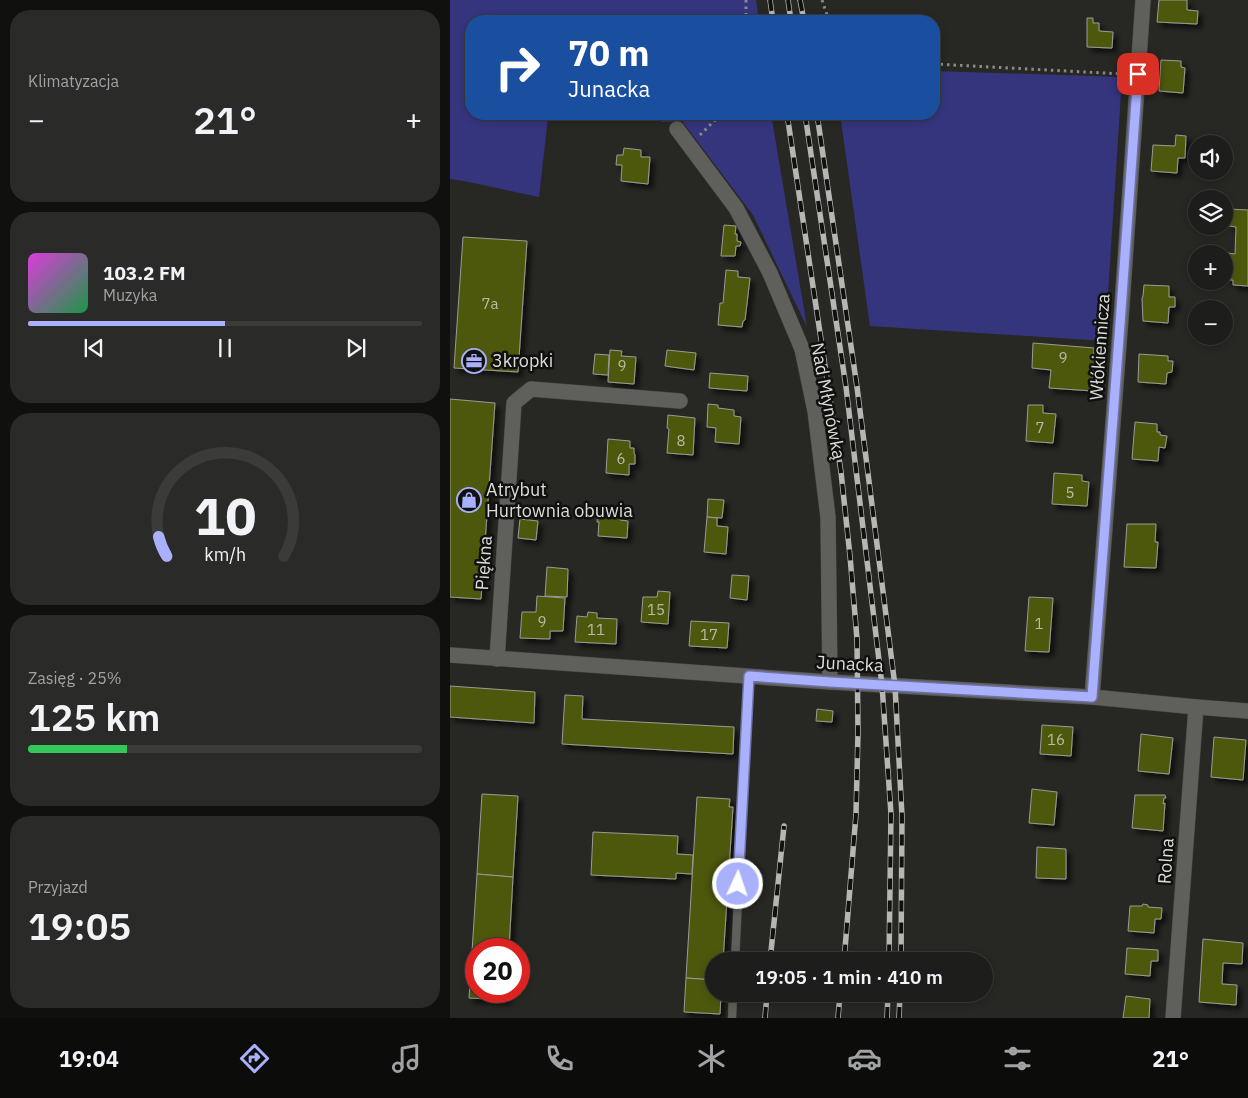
<!DOCTYPE html>
<html lang="pl">
<meta charset="utf-8">
<style>
body{margin:0;font-family:"IBM Plex Sans",sans-serif;background:#2a2b28;color:#f1f3f6;height:100vh;display:flex;flex-direction:column;font-size:19px;white-space:nowrap}
*{box-sizing:border-box;margin:0}
p{font-size:16px;color:#a0a2a3}
.icon{flex:none;width:28px;height:28px;fill:none;stroke:currentColor;stroke-width:2;stroke-linecap:round;stroke-linejoin:round}
.map{position:relative;flex:1;overflow:hidden}
.sheet{display:flex;flex-direction:column;gap:10px;padding:10px;background:#10100f;width:450px}
.sheet>*{flex:none}
.banner{position:absolute;left:15px;top:15px;width:475px;height:105px;border-radius:20px;box-shadow:0 2px 8px #0003,0 0 0 1px #3b3c3a;background:#1a4fa0;color:#fff;overflow:hidden}
.tools{position:absolute;left:738px;top:135px;display:grid;gap:10px}
.tools a{display:grid;place-items:center;width:45px;height:45px;border-radius:50%;background:#1d1e1b;box-shadow:0 2px 8px #0003,0 0 0 1px #3b3c3a;font-size:25px}
.speed{position:absolute;left:15px;top:938px;display:flex;gap:10px;font-size:25px;font-weight:700;text-align:center}
.speed>*{display:grid;place-content:center;width:65px;height:65px;border-radius:50%;background:#1d1e1b;box-shadow:0 2px 8px #0003,0 0 0 1px #3b3c3a;line-height:1}
.speed .limit{border:8px solid #d22;background:#fff;color:#111}
.pin{position:absolute;display:grid;place-items:center;width:42px;height:42px;color:#fff;margin:-21px;border-radius:10px;box-shadow:0 2px 8px #0006}
.me{position:absolute;width:55px;margin:-28px;rotate:3deg;stroke-linejoin:round;filter:drop-shadow(0 0 4px #0008)}
.turn{display:flex;align-items:center;gap:18px;height:105px;padding:0 20px;font-size:22px}
.turn .icon{width:65px;height:65px;stroke-width:2.5}
.turn b{display:block;font-size:35px;line-height:42px}
.big{font-size:38px;font-weight:600;line-height:1.1}
.sheet .card{flex:1;display:flex;flex-direction:column;justify-content:center;gap:8px;min-width:0;padding:0 18px;border-radius:20px;background:#2a2b28}
.sheet .dial{align-items:center;gap:0}
.dial svg{height:130px;overflow:visible;fill:none;stroke:#3b3c3a;stroke-width:7;stroke-linecap:round;text-anchor:middle}
.dial text{fill:#f1f3f6;stroke:none}
.song{display:flex;align-items:center;gap:15px}
.cover{width:60px;height:60px;border-radius:8px;background:linear-gradient(135deg,hsl(300 70% 55%),hsl(140 70% 35%))}
.played{height:5px;border-radius:2px;background:linear-gradient(90deg,#a9b0fc 50%,#3b3c3a 50%)}
.keys{display:flex;justify-content:space-around;direction:ltr}
.heat{display:flex;justify-content:space-between;align-items:center;font-size:28px;direction:ltr}
.charge{height:8px;border-radius:4px;background:linear-gradient(90deg,#34c759 25%,#3b3c3a 0)}
.trip{position:absolute;left:255px;top:952px;width:288px;height:50px;border-radius:25px;background:#1d1e1b;box-shadow:0 2px 8px #0003,0 0 0 1px #3b3c3a;font-weight:600;line-height:50px;text-align:center}
.menu{display:flex;height:80px;justify-content:space-around;align-items:center;background:#0c0c0b;color:#a0a2a3}
.menu .icon{width:35px;height:35px}
.menu .current{color:#a9b0fc}
.menu b{font-size:22px;color:#f1f3f6}
main{display:flex;flex:1;min-height:0}
.map>svg:first-child{display:block}
.green{fill:#35357e}
.building{fill:#4e5909;stroke:#9a9b96;filter:url(#shadow)}
.lines{fill:none;stroke-linecap:round;stroke-linejoin:round}
.lane-casing{stroke:#454642;stroke-width:9}
.street-casing{stroke:#454642;stroke-width:16}
.path{stroke:#8a8b87;stroke-width:3;stroke-dasharray:2.5 4;stroke-linecap:butt}
.lane{stroke:#5f605c;stroke-width:8}
.street{stroke:#5f605c;stroke-width:15}
.rail-casing{stroke:#b6b7b4;stroke-width:5.5}
.rail{stroke:#10110f;stroke-width:4;stroke-dasharray:11;stroke-linecap:butt}
.route-casing{stroke:#6e72a4;stroke-width:12}
.route{stroke:#a9b0fc;stroke-width:9}
.labels{text-anchor:middle;stroke-width:5;stroke-linejoin:round;paint-order:stroke}
.number-label{font-size:15px;fill:#b8bca6}
.street-label{font-size:18px;fill:#dcddda;stroke:#10110f}
.poi-label{font-size:18px;fill:#dcddda;stroke:#10110f;text-anchor:start}
</style>
<main>
<section class="sheet">
<div class="card"><p>Klimatyzacja</p>
<div class="heat"><a>−</a><b class="big">21°</b><a>+</a></div>
</div>
<div class="card">
<div class="song"><i class="cover"></i><div><b>103.2 FM</b><p>Muzyka</p></div></div>
<div class="played"></div>
<div class="keys"><svg class="icon" aria-label="previous" viewBox="0 0 24 24"><path d="M18 5L8 12l10 7zM5 5v14"/></svg><svg class="icon" aria-label="pause" viewBox="0 0 24 24"><path d="M8 5v14M16 5v14"/></svg><svg class="icon" aria-label="next" viewBox="0 0 24 24"><path d="M6 5l10 7-10 7zM19 5v14"/></svg></div>
</div>
<div class="card dial"><svg viewBox="0 0 100 80">
<path d="M14 69A42 42 0 1 1 86 69"/>
<path d="M14 69A42 42 0 0 1 9 57" stroke="#a9b0fc"/>
<text x="50" y="56" font-size="32" font-weight="700">10</text>
<text x="50" y="72" font-size="11">km/h</text>
</svg></div>
<div class="card"><p>Zasięg · 25%</p><b class="big">125 km</b><div class="charge"></div></div>
<div class="card"><p>Przyjazd</p><b class="big">19:05</b></div>
</section>
<div class="map">
<svg width="798" height="1018" viewBox="0 0 798 1018">
<defs>
<filter id="shadow"><feDropShadow dx="4.5" dy="4.5" stdDeviation="2.5" flood-color="#0009"/></filter>
</defs>
<rect width="100%" height="100%" fill="#272824"/>
<g class="green">
<path d="M0 0H306L309 21H21V114H106L98 117 89 197 14 181 0 179Z"/>
<path d="M484 71 672 77 655 341 420 326 390 114H484Z"/>
<path d="M206 114H321L357 327 303 215 232 121 212 122Z"/>
</g>
<g class="building">
<path d="M709 0H737V10L748 11 747 24 707 22Z"/>
<path d="M637 18H643V23H649V31L663 32 662 48 637 47Z"/>
<path d="M711 60 731 61V67L735 68 733 93 709 91Z"/>
<path d="M726 135 736 136 735 158H728L727 173 701 171 703 145 725 146Z"/>
<path d="M174 148 191 150V157H200L198 184 171 181 172 165H166L167 155H173Z"/>
<path d="M779 209 798 210V286L783 285V280H777L778 253 785 254 786 227 779 226Z"/>
<path d="M274 225 286 226 285 234H287V241L291 242 290 246H286L285 256H271Z"/>
<path d="M13 237 77 241 68 372 4 368Z"/>
<path d="M276 270 288 271V277L300 278 295 320 293 321 292 327 268 325 270 303H273Z"/>
<path d="M694 285 719 286V297H725V307H719L718 323 693 321 692 298 693 296Z"/>
<path d="M583 343 644 348 643 391 599 388 601 370 582 368Z"/>
<path d="M160 350 172 351 171 356 186 357 184 384 158 382Z"/>
<path d="M217 350 246 353 244 370 215 366Z"/>
<path d="M145 354 159 355 158 375 143 374Z"/>
<path d="M689 354 718 356V361H723L722 372 717 373 716 384 688 382Z"/>
<path d="M260 373 298 376 297 391 259 388Z"/>
<path d="M0 399 45 403 31 599 0 597Z"/>
<path d="M258 404 268 405V408L284 410V416L291 417 289 444 265 442 266 428 257 427Z"/>
<path d="M578 405H593V413L606 414 603 443 576 441Z"/>
<path d="M218 415 245 418 243 455 217 453 219 429 217 428Z"/>
<path d="M685 422 707 424V432H710V435L717 436 715 448 709 447 708 461 682 459Z"/>
<path d="M158 439 180 441V448H184V453L185 455V464H179V475L156 473Z"/>
<path d="M604 473 632 475V481L639 482 637 506 602 504Z"/>
<path d="M258 499 274 500 272 518 257 517Z"/>
<path d="M148 509 170 511V520L178 521 177 538 148 536 149 522H147Z"/>
<path d="M257 517 267 518V526L278 527 276 554 254 552Z"/>
<path d="M70 519 88 521 86 540 68 538Z"/>
<path d="M677 524H706L705 542H708L706 568 674 567Z"/>
<path d="M97 567 118 569 117 597 95 596Z"/>
<path d="M282 575 299 576 297 600 280 598Z"/>
<path d="M208 591 220 592 218 624 191 622 193 597H207Z"/>
<path d="M87 596 115 598 113 631H100V639L70 638 72 612H86Z"/>
<path d="M579 597 603 598 599 652 575 651Z"/>
<path d="M138 612 147 613V618L167 619 166 644 125 642 127 616 137 617Z"/>
<path d="M241 621 279 623 277 648 239 646Z"/>
<path d="M0 686 85 692 84 723 0 717Z"/>
<path d="M115 695 133 696 132 719 284 727 283 754 112 744Z"/>
<path d="M367 709 383 711 382 722 366 721Z"/>
<path d="M592 725 623 727 621 756 590 754Z"/>
<path d="M691 734 723 738 719 774 688 771Z"/>
<path d="M764 737 796 740 793 780 761 777Z"/>
<path d="M582 789 607 792 604 825 579 823Z"/>
<path d="M32 794 68 796 63 877 27 874Z"/>
<path d="M685 795H715L716 798H714L713 804 715 803 713 831 682 828Z"/>
<path d="M247 797 280 799 279 807H283L273 961H264V980L236 978Z"/>
<path d="M143 832 228 836 227 854 243 855 242 874 226 873V879L141 875Z"/>
<path d="M587 847 616 849V879L586 878Z"/>
<path d="M27 874 63 877 59 949H26V991H56V1000L19 998Z"/>
<path d="M693 904 698 905V907L712 908 711 919H705L704 933 678 931 680 906H692Z"/>
<path d="M753 939 793 943 792 964 773 963 772 984 787 985 786 1005 749 1002Z"/>
<path d="M677 948 708 950V961H701L700 976 675 974Z"/>
<path d="M236 978 264 980V994H271L270 1014 234 1012Z"/>
<path d="M676 996 700 999 699 1018H673Z"/>
</g>
<g class="lines">
<defs>
<g id="lane">
<path d="M285 961 299 677"/>
<path d="M282 1018 283 994"/>
</g>
<g id="street">
<path d="M227 129 286 208 320 273 352 349 365 411 378 517 380 682"/>
<path d="M0 655 380 682 642 697 746 707 798 711"/>
<path d="M47 659 64 403 81 389 230 401"/>
<path d="M642 697 672 305 693 0"/>
<path d="M723 1018 746 707"/>
</g>
</defs>
<use href="#lane" class="lane-casing"/>
<use href="#street" class="street-casing"/>
<g class="path">
<path d="M296 0V21"/>
<path d="M372 0 379 21"/>
<path d="M484 64 673 74"/>
<path d="M250 135 271 114"/>
</g>
<use href="#lane" class="lane"/>
<use href="#street" class="street"/>
<defs>
<g id="rail">
<path d="M320 0 323 21"/>
<path d="M338 0 341 21"/>
<path d="M350 0 354 21"/>
<path d="M337 114 391 472 400 556 407 639 408 733 406 814 394 961"/>
<path d="M355 114 396 387 432 685 441 814 439 961"/>
<path d="M367 114 407 387 445 686 452 816 451 961"/>
<path d="M320 961 334 826"/>
<path d="M315 1018 317 994"/>
<path d="M388 1018 390 994"/>
<path d="M437 1018 438 994"/>
<path d="M449 1018 450 994"/>
</g>
</defs>
<use href="#rail" class="rail-casing"/>
<use href="#rail" class="rail"/>
</g>
<g class="lines">
<defs>
<path id="route" d="M288 884 299 676 380 682 642 697 670 324 688 74"/>
</defs>
<use href="#route" class="route-casing"/>
<use href="#route" class="route"/>
</g>
<defs>
<symbol id="office-ring" viewBox="-11 -11 22 22"><circle r="9.5" fill="#10110f" stroke="#a9b0fc" stroke-width="1.5"/><path d="M-6-3h4V-5.5h4V-3h4V5H-6ZM-1-4.5V-3h2v-1.5ZM-6 0V1H6V0Z" fill="#a9b0fc"/></symbol>
<symbol id="shop-ring" viewBox="-11 -11 22 22"><circle r="9.5" fill="#10110f" stroke="#a9b0fc" stroke-width="1.5"/><path d="M-5-2.5h2.3a2.7 3.5 0 0 1 5.4 0H5L5.5 6h-11ZM-1.5-2.5h3a1.5 2.3 0 0 0-3 0Z" fill="#a9b0fc"/></symbol>
</defs>
<g fill-rule="evenodd">
<use href="#office-ring" x="10" y="347" width="28" height="28"/>
<use href="#shop-ring" x="5" y="486" width="28" height="28"/>
</g>
<g class="labels">
<g class="number-label">
<text x="40" y="309">7a</text>
<text x="613" y="363">9</text>
<text x="172" y="371">9</text>
<text x="590" y="433">7</text>
<text x="231" y="446">8</text>
<text x="171" y="464">6</text>
<text x="620" y="498">5</text>
<text x="206" y="615">15</text>
<text x="92" y="627">9</text>
<text x="589" y="629">1</text>
<text x="146" y="635">11</text>
<text x="259" y="640">17</text>
<text x="606" y="745">16</text>
</g>
<g class="street-label">
<text transform="translate(650 347) rotate(-86)" y="6">Włókiennicza</text>
<text transform="translate(378 401) rotate(79)" y="6">Nad Młynówką</text>
<text transform="translate(34 563) rotate(-86)" y="6">Piękna</text>
<text transform="translate(400 664) rotate(3)" y="6">Junacka</text>
<text transform="translate(716 861) rotate(-86)" y="6">Rolna</text>
</g>
<g class="poi-label">
<text x="42" y="367">3kropki</text>
<text x="36" y="496">Atrybut<tspan x="36" dy="21">Hurtownia obuwia</tspan></text>
</g>
</g>
</svg>
<div class="tools">
<a><svg class="icon" aria-label="sound" viewBox="0 0 24 24"><path d="M4 9h4l5-4v14l-5-4H4zM17 9q2 3 0 6"/></svg></a>
<a><svg class="icon" aria-label="layers" viewBox="0 0 24 24"><path d="M12 4l9 5-9 5-9-5zM3 14l9 5 9-5"/></svg></a>
<a>+</a>
<a>−</a>
</div>
<div class="speed"><div class="limit">20</div></div>
<div class="pin" style="left:688px;top:74px;background:#d93025"><svg class="icon" aria-label="arrive" viewBox="0 0 24 24"><path d="M6 21V4h12l-3 4 3 4H6"/></svg></div>
<svg class="me" style="left:288px;top:884px" viewBox="-20 -20 40 40"><circle r="17" fill="#a9b0fc" stroke="#fff" stroke-width="3"/><path d="M0-11L8 9 0 5-8 9z" fill="#fff"/></svg>
<div class="trip">19:05 · 1 min · 410 m</div>
<div class="banner">
<div class="turn"><svg class="icon" aria-label="right" viewBox="0 0 24 24"><path d="M7 20v-9h11M14 6l5 5-5 5"/></svg><div><b>70 m</b>Junacka</div></div>
</div>
</div>
</main>
<nav class="menu">
<b>19:04</b>
<svg class="icon current" aria-label="directions" viewBox="0 0 24 24"><path d="M12 3l9 9-9 9-9-9zM9 14v-3h6M13 9l2 2-2 2"/></svg>
<svg class="icon" aria-label="music" viewBox="0 0 24 24"><path d="M9 18V5l10-2v13"/><circle cx="6" cy="18" r="3"/><circle cx="16" cy="16" r="3"/></svg>
<svg class="icon" aria-label="phone" viewBox="0 0 24 24"><path d="M5 4h4l2 5-3 2q2 4 5 5l2-3 5 2v4C11 20 4 13 5 4z"/></svg>
<svg class="icon" aria-label="climate" viewBox="0 0 24 24"><path d="M12 3v18M4 7l16 10M4 17L20 7"/></svg>
<svg class="icon" aria-label="car" viewBox="0 0 24 24"><path d="M5 17H2v-5l4-1 3-4h7l3 4 3 1v5h-3M9 17h6M6 11h13"/><circle cx="7" cy="17" r="2"/><circle cx="17" cy="17" r="2"/></svg>
<svg class="icon" aria-label="filters" viewBox="0 0 24 24"><path d="M4 7h16M4 17h16"/><circle cx="9" cy="7" r="2"/><circle cx="15" cy="17" r="2"/></svg>
<b>21°</b>
</nav>
